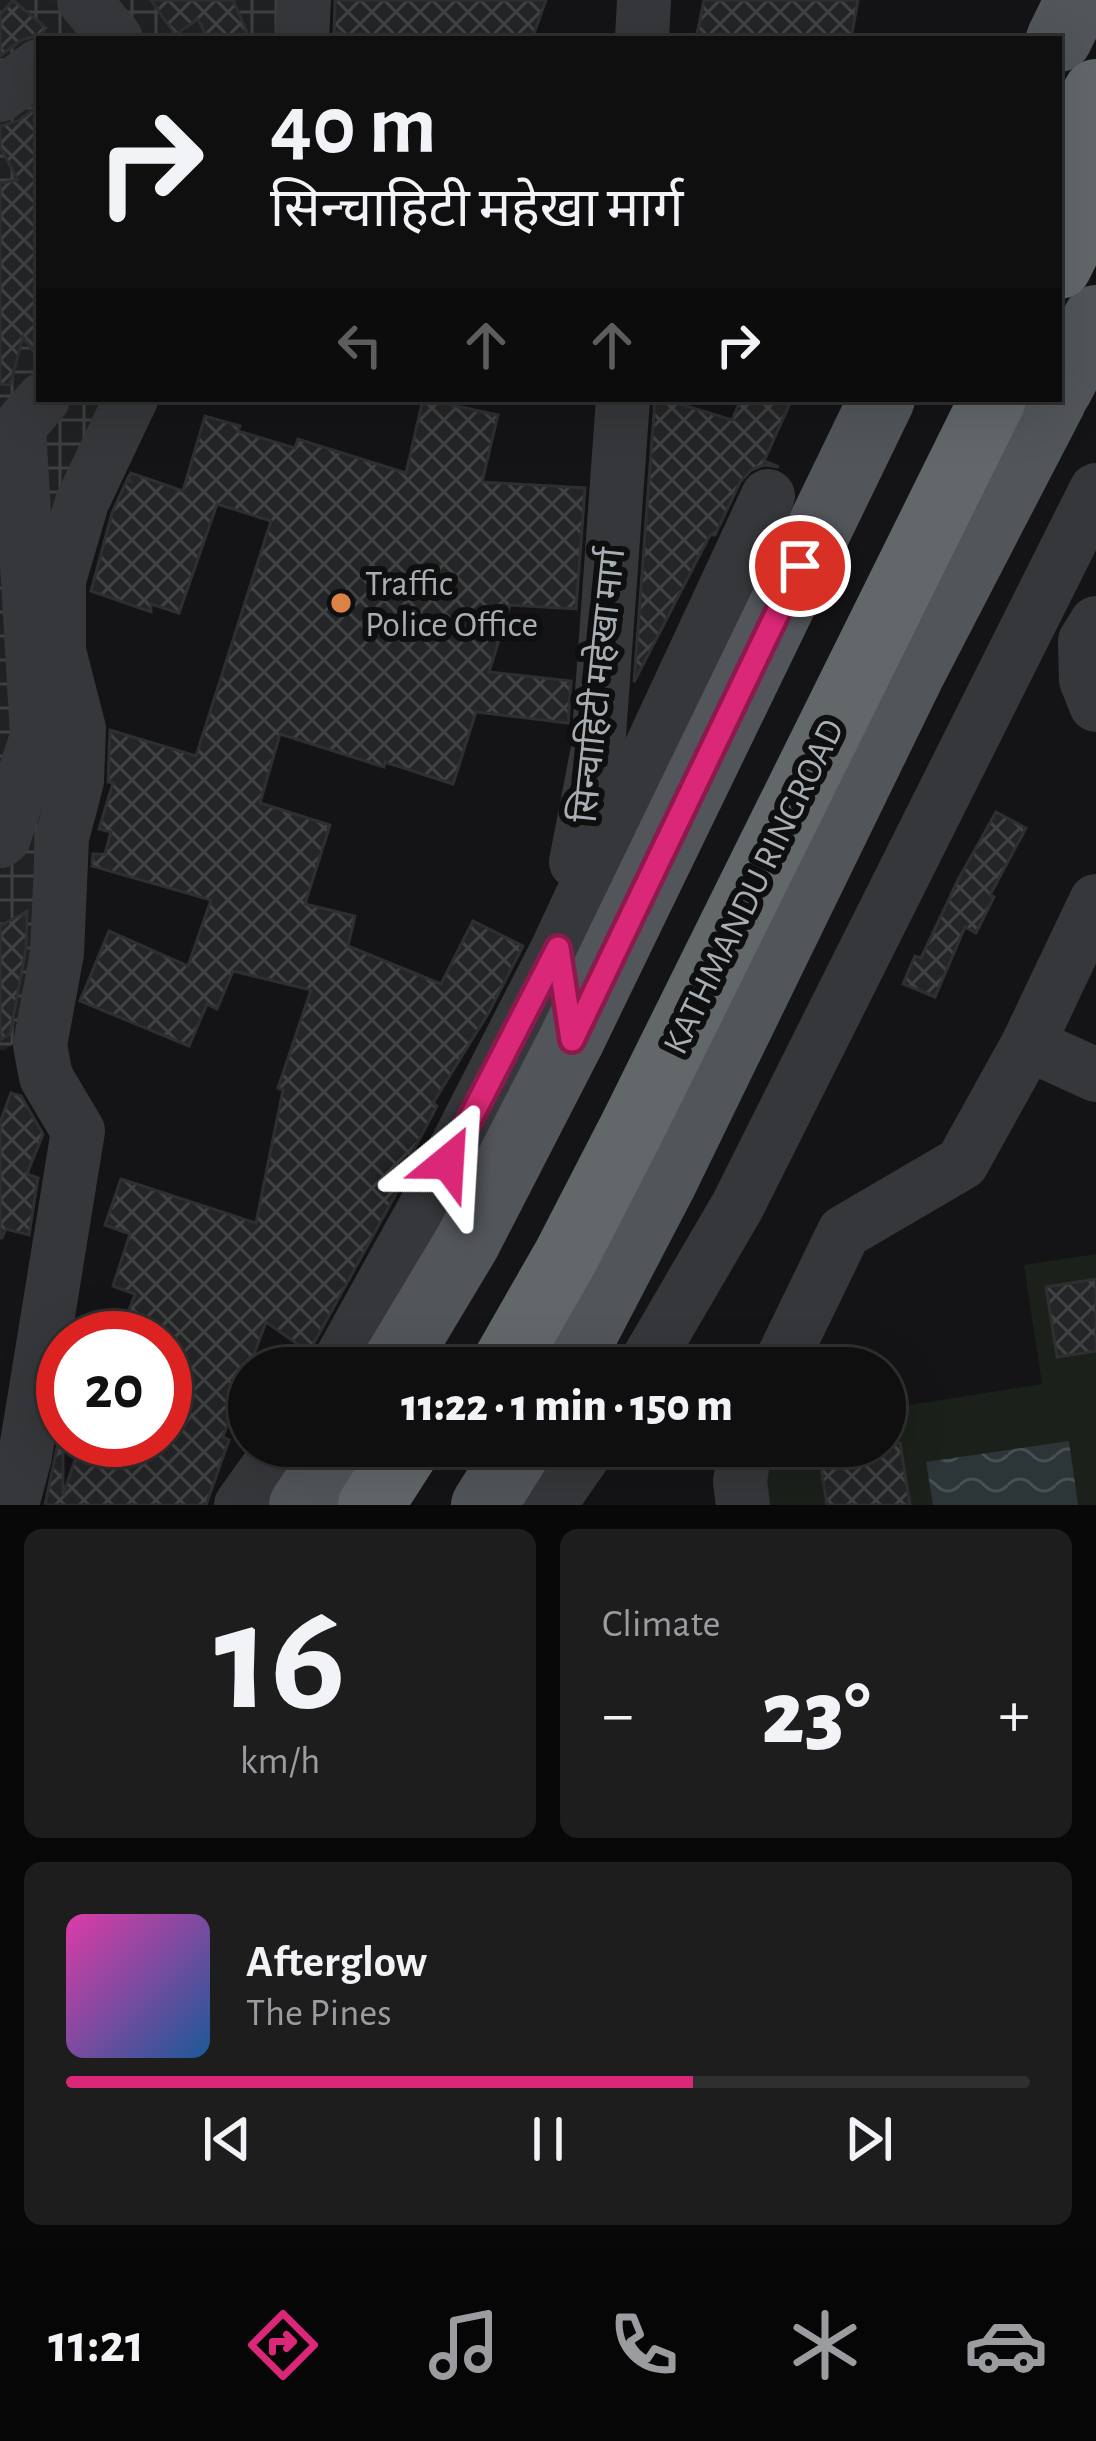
<!DOCTYPE html>
<meta charset="utf-8">
<style>
body{margin:0;font-family:"Alegreya Sans","Noto Sans Devanagari",sans-serif;background:#1d1d1e;color:#f1f3f6;height:100vh;display:flex;flex-direction:column;font-size:45px;white-space:nowrap}
*{box-sizing:border-box;margin:0}
p{font-size:39px;color:#9b9c9f}
.icon{flex:none;width:66px;height:66px;fill:none;stroke:currentColor;stroke-width:2;stroke-linecap:round;stroke-linejoin:round}
.map{position:relative;height:1505px;overflow:hidden}
.sheet{display:flex;flex-direction:column;gap:24px;padding:24px;background:#080809;flex:1}
.sheet>*{flex:none}
.hud{position:absolute;left:36px;top:36px;width:1026px;height:366px;border-radius:0px;box-shadow:0 12px 48px #0002,0 0 0 3px #2f2f30;background:#0f0f10;color:#f1f3f6;overflow:hidden}
.speed{position:absolute;left:36px;top:1311px;display:flex;gap:24px;font-size:60px;font-weight:700;text-align:center}
.speed>*{display:grid;place-content:center;width:156px;height:156px;border-radius:50%;background:#0f0f10;box-shadow:0 12px 48px #0002,0 0 0 3px #2f2f30;line-height:1}
.speed .limit{border:18px solid #d22;background:#fff;color:#111}
.pin{position:absolute;display:grid;place-items:center;width:102px;height:102px;color:#fff;margin:-51px;border:6px solid #fff;border-radius:50%;box-shadow:0 3px 12px #0007}
.me{position:absolute;width:132px;margin:-66px;rotate:27deg;stroke-linejoin:round;filter:drop-shadow(0 0 9px #0008)}
.turn{display:flex;align-items:center;gap:42px;height:252px;padding:0 36px;font-size:54px}
.turn .icon{width:156px;height:156px;stroke-width:2.5}
.turn b{display:block;font-size:84px;line-height:102px}
.lanes{display:flex;align-items:center;height:114px;padding:0 36px;background:#0003;justify-content:center;gap:60px;direction:ltr}
.lanes .off{opacity:.35}
.big{font-size:90px;font-weight:800;line-height:1.1}
.sheet .card{flex:1;display:flex;flex-direction:column;justify-content:center;gap:18px;min-width:0;padding:0 42px;border-radius:18px;background:#1d1d1e}
.sheet .dial{align-items:center;gap:0}
.dial b{font-size:156px;line-height:1}
.song{display:flex;align-items:center;gap:36px}
.cover{width:144px;height:144px;border-radius:18px;background:linear-gradient(135deg,hsl(320 70% 55%),hsl(210 70% 35%))}
.played{height:12px;border-radius:6px;background:linear-gradient(90deg,#db2777 65%,#2f2f30 65%)}
.keys{display:flex;justify-content:space-around;direction:ltr}
.heat{display:flex;justify-content:space-between;align-items:center;font-size:66px;direction:ltr}
.sheet .tiles{flex:1;display:grid;gap:24px;grid-template-columns:1fr 1fr}
.card:last-child{grid-column:span 2}
.trip{position:absolute;left:228px;top:1347px;width:678px;height:120px;border-radius:60px;background:#0f0f10;box-shadow:0 12px 48px #0002,0 0 0 3px #2f2f30;font-weight:800;line-height:120px;text-align:center}
.menu{display:flex;height:192px;justify-content:space-around;align-items:center;background:#060606;color:#9b9c9f}
.menu .icon{width:84px;height:84px}
.menu .current{color:#db2777}
.menu b{font-size:54px;color:#f1f3f6}
.map>svg:first-child{display:block}
.industrial{fill:url(#industrial-grid)}
.grass{fill:#1b201b}
.water{fill:url(#water-waves)}
.building{fill:url(#building-cross-hatch);stroke:#2e2f31;stroke-width:3}
.lines{fill:none;stroke-linecap:round;stroke-linejoin:round}
.minor{stroke:#36373a;stroke-width:54}
.major{stroke:#525559;stroke-width:66}
.highway{stroke:#62676a;stroke-width:66}
.route-casing{stroke:#8e194d;stroke-width:30}
.route{stroke:#db2777;stroke-width:21}
.poi-dot{fill:#db8247;stroke:#0f0f10;stroke-width:4.5}
.labels{text-anchor:middle;stroke-width:12;stroke-linejoin:round;paint-order:stroke}
.poi-label{font-size:36px;fill:#a8afb4;stroke:#0f0f10;text-anchor:start}
.street-label{font-size:36px;fill:#a8afb4;stroke:#0f0f10}
</style>
<div class="map">
<svg width="1096" height="1505" viewBox="0 0 1096 1505">
<defs>
<pattern id="industrial-grid" width="8" height="8" patternUnits="userSpaceOnUse" patternTransform="scale(3)"><rect width="8" height="8" fill="#202122"/><path d="M0 4h8M4 0v8" fill="none" stroke="#3e3f40"/></pattern>
<pattern id="water-waves" width="16" height="10" patternUnits="userSpaceOnUse" patternTransform="scale(3)"><rect width="16" height="10" fill="#2c3638"/><path d="M0 5q4-4 8 0t8 0" fill="none" stroke="#485152"/></pattern>
<pattern id="building-cross-hatch" width="8" height="8" patternUnits="userSpaceOnUse" patternTransform="scale(3)"><rect width="8" height="8" fill="#242526"/><path d="M0 0l8 8M0 8l8-8" fill="none" stroke="#414243"/></pattern>
</defs>
<rect width="100%" height="100%" fill="#141416"/>
<path class="industrial" d="M0 0H300L292 39H39V399H119L60 552 28 1033 5 1050H0Z"/>
<path class="grass" d="M1096 1254V1505H760L753 1462 808 1453V1446H885V1409L1042 1384 1024 1265Z"/>
<path class="water" d="M1069 1441 1078 1505H933L926 1462Z"/>
<g class="building">
<path d="M13 0 46 28 40 35 21 40 0 56V15Z"/>
<path d="M151 0H233L250 39H208L198 19 175 35Z"/>
<path d="M335 0H546L532 39H365L334 32Z"/>
<path d="M704 0H858L851 39H696Z"/>
<path d="M39 105V359L23 337 10 385 0 384V183L18 180 0 147V126L18 121Z"/>
<path d="M423 399 498 415 482 482 585 488 576 609 510 605 489 672 571 681 568 723 476 712 453 784 385 762 384 767 280 734 260 803 330 825 305 904 355 916 348 946 441 984 473 921 523 946 489 1012 433 1103 437 1106 410 1157 415 1159 309 1352 266 1322 223 1437 229 1440 206 1505H45L63 1419V1495L82 1440H165V1338H119L135 1294 113 1286 130 1234 105 1225 121 1179 256 1223 283 1090 278 1088 311 990 233 971 217 1009 207 1004 189 1046 80 1001 109 931 188 966 211 900 92 866 93 854H105L111 832 99 829 113 783 108 782 110 730 196 756 271 521 217 504 179 613 151 604V612L91 591 112 513 127 480 130 481 128 478 131 473 183 491 205 416 240 426 238 431 295 448 298 439 406 473Z"/>
<path d="M655 399H664L732 420 741 399H792L764 461 779 467 764 465 751 470 740 482 715 535H710L634 682Z"/>
<path d="M996 812 1026 828 990 895 994 897 976 933 965 927 935 997 903 984 915 956 921 958 958 880Z"/>
<path d="M27 911 26 949 10 1034 0 1040V926Z"/>
<path d="M11 1093 21 1096 43 1134 27 1174 38 1178 29 1235 6 1229 2 1238H0V1122Z"/>
<path d="M1096 1279V1351L1057 1357 1046 1287Z"/>
<path d="M900 1443 910 1505H827L819 1456Z"/>
</g>
<g class="lines">
<g class="minor">
<path d="M84 0 116 39"/>
<path d="M302 39 304 0"/>
<path d="M642 39 644 0"/>
<path d="M0 95 39 66"/>
<path d="M1096 623 1085 641 1086 680 1096 705"/>
<path d="M0 841 4 838 37 736 19 427 43 399"/>
<path d="M576 862 598 749 623 399"/>
<path d="M1028 1044 1096 901"/>
<path d="M336 1368 427 1204 558 948 768 496"/>
<path d="M643 1368 738 1205 1096 490"/>
<path d="M778 1368 844 1232 962 1163 1028 1044 1096 1075"/>
<path d="M12 1505 25 1456 78 1131 46 1077 40 1045 57 953 62 838 77 781 79 729 59 651V580L82 502 131 399"/>
<path d="M241 1505 283 1446"/>
<path d="M549 1505 590 1446"/>
<path d="M743 1505 740 1482 745 1446"/>
</g>
<g class="major">
<path d="M1059 39 1078 0"/>
<path d="M1059 390 1096 318"/>
<path d="M392 1368 467 1243 571 1041 882 399"/>
<path d="M567 1368 664 1182 912 673 1054 399"/>
<path d="M302 1505 342 1446"/>
<path d="M484 1505 521 1446"/>
</g>
<g class="highway">
<path d="M1059 167 1096 92"/>
<path d="M1059 266 1096 191"/>
<path d="M502 1368 566 1256 633 1126 993 399"/>
<path d="M371 1505 409 1446"/>
</g>
</g>
<g class="lines">
<defs>
<path id="route" d="M448 1162 558 948 572 1040 800 566"/>
</defs>
<use href="#route" class="route-casing"/>
<use href="#route" class="route"/>
</g>
<circle class="poi-dot" cx="341" cy="603" r="12"/>
<g class="labels">
<g class="poi-label">
<text x="365" y="595">Traffic<tspan x="365" dy="41">Police Office</tspan></text>
</g>
<g class="street-label">
<text transform="translate(597 685) rotate(-84)" y="13">सिन्चाहिटी महेखा मार्ग</text>
<text transform="translate(752 886) rotate(-64)" y="13">KATHMANDU RINGROAD</text>
</g>
</g>
</svg>
<div class="speed"><div class="limit">20</div></div>
<div class="pin" style="left:800px;top:566px;background:#d93025"><svg class="icon" aria-label="arrive" viewBox="0 0 24 24"><path d="M6 21V4h12l-3 4 3 4H6"/></svg></div>
<svg class="me" style="left:448px;top:1162px" viewBox="-20 -20 40 40"><path d="M0-17L14 15 0 8-14 15z" fill="#db2777" stroke="#fff" stroke-width="4"/></svg>
<div class="trip">11:22 · 1 min · 150 m</div>
<div class="hud">
<div class="turn"><svg class="icon" aria-label="right" viewBox="0 0 24 24"><path d="M7 20v-9h11M14 6l5 5-5 5"/></svg><div><b>40 m</b>सिन्चाहिटी महेखा मार्ग</div></div>
<div class="lanes"><svg class="icon off" aria-label="left" viewBox="0 0 24 24"><path d="M17 20v-9H6M10 6l-5 5 5 5"/></svg><svg class="icon off" aria-label="ahead" viewBox="0 0 24 24"><path d="M12 20V5M6 11l6-6 6 6"/></svg><svg class="icon off" aria-label="ahead" viewBox="0 0 24 24"><path d="M12 20V5M6 11l6-6 6 6"/></svg><svg class="icon" aria-label="right" viewBox="0 0 24 24"><path d="M7 20v-9h11M14 6l5 5-5 5"/></svg></div>
</div>
</div>
<section class="sheet">
<div class="tiles">
<div class="card dial"><b>16</b><p>km/h</p></div>
<div class="card"><p>Climate</p>
<div class="heat"><a>−</a><b class="big">23°</b><a>+</a></div>
</div>
<div class="card">
<div class="song"><i class="cover"></i><div><b>Afterglow</b><p>The Pines</p></div></div>
<div class="played"></div>
<div class="keys"><svg class="icon" aria-label="previous" viewBox="0 0 24 24"><path d="M18 5L8 12l10 7zM5 5v14"/></svg><svg class="icon" aria-label="pause" viewBox="0 0 24 24"><path d="M8 5v14M16 5v14"/></svg><svg class="icon" aria-label="next" viewBox="0 0 24 24"><path d="M6 5l10 7-10 7zM19 5v14"/></svg></div>
</div>
</div>
</section>
<nav class="menu">
<b>11:21</b>
<svg class="icon current" aria-label="directions" viewBox="0 0 24 24"><path d="M12 3l9 9-9 9-9-9zM9 14v-3h6M13 9l2 2-2 2"/></svg>
<svg class="icon" aria-label="music" viewBox="0 0 24 24"><path d="M9 18V5l10-2v13"/><circle cx="6" cy="18" r="3"/><circle cx="16" cy="16" r="3"/></svg>
<svg class="icon" aria-label="phone" viewBox="0 0 24 24"><path d="M5 4h4l2 5-3 2q2 4 5 5l2-3 5 2v4C11 20 4 13 5 4z"/></svg>
<svg class="icon" aria-label="climate" viewBox="0 0 24 24"><path d="M12 3v18M4 7l16 10M4 17L20 7"/></svg>
<svg class="icon" aria-label="car" viewBox="0 0 24 24"><path d="M5 17H2v-5l4-1 3-4h7l3 4 3 1v5h-3M9 17h6M6 11h13"/><circle cx="7" cy="17" r="2"/><circle cx="17" cy="17" r="2"/></svg>
</nav>
